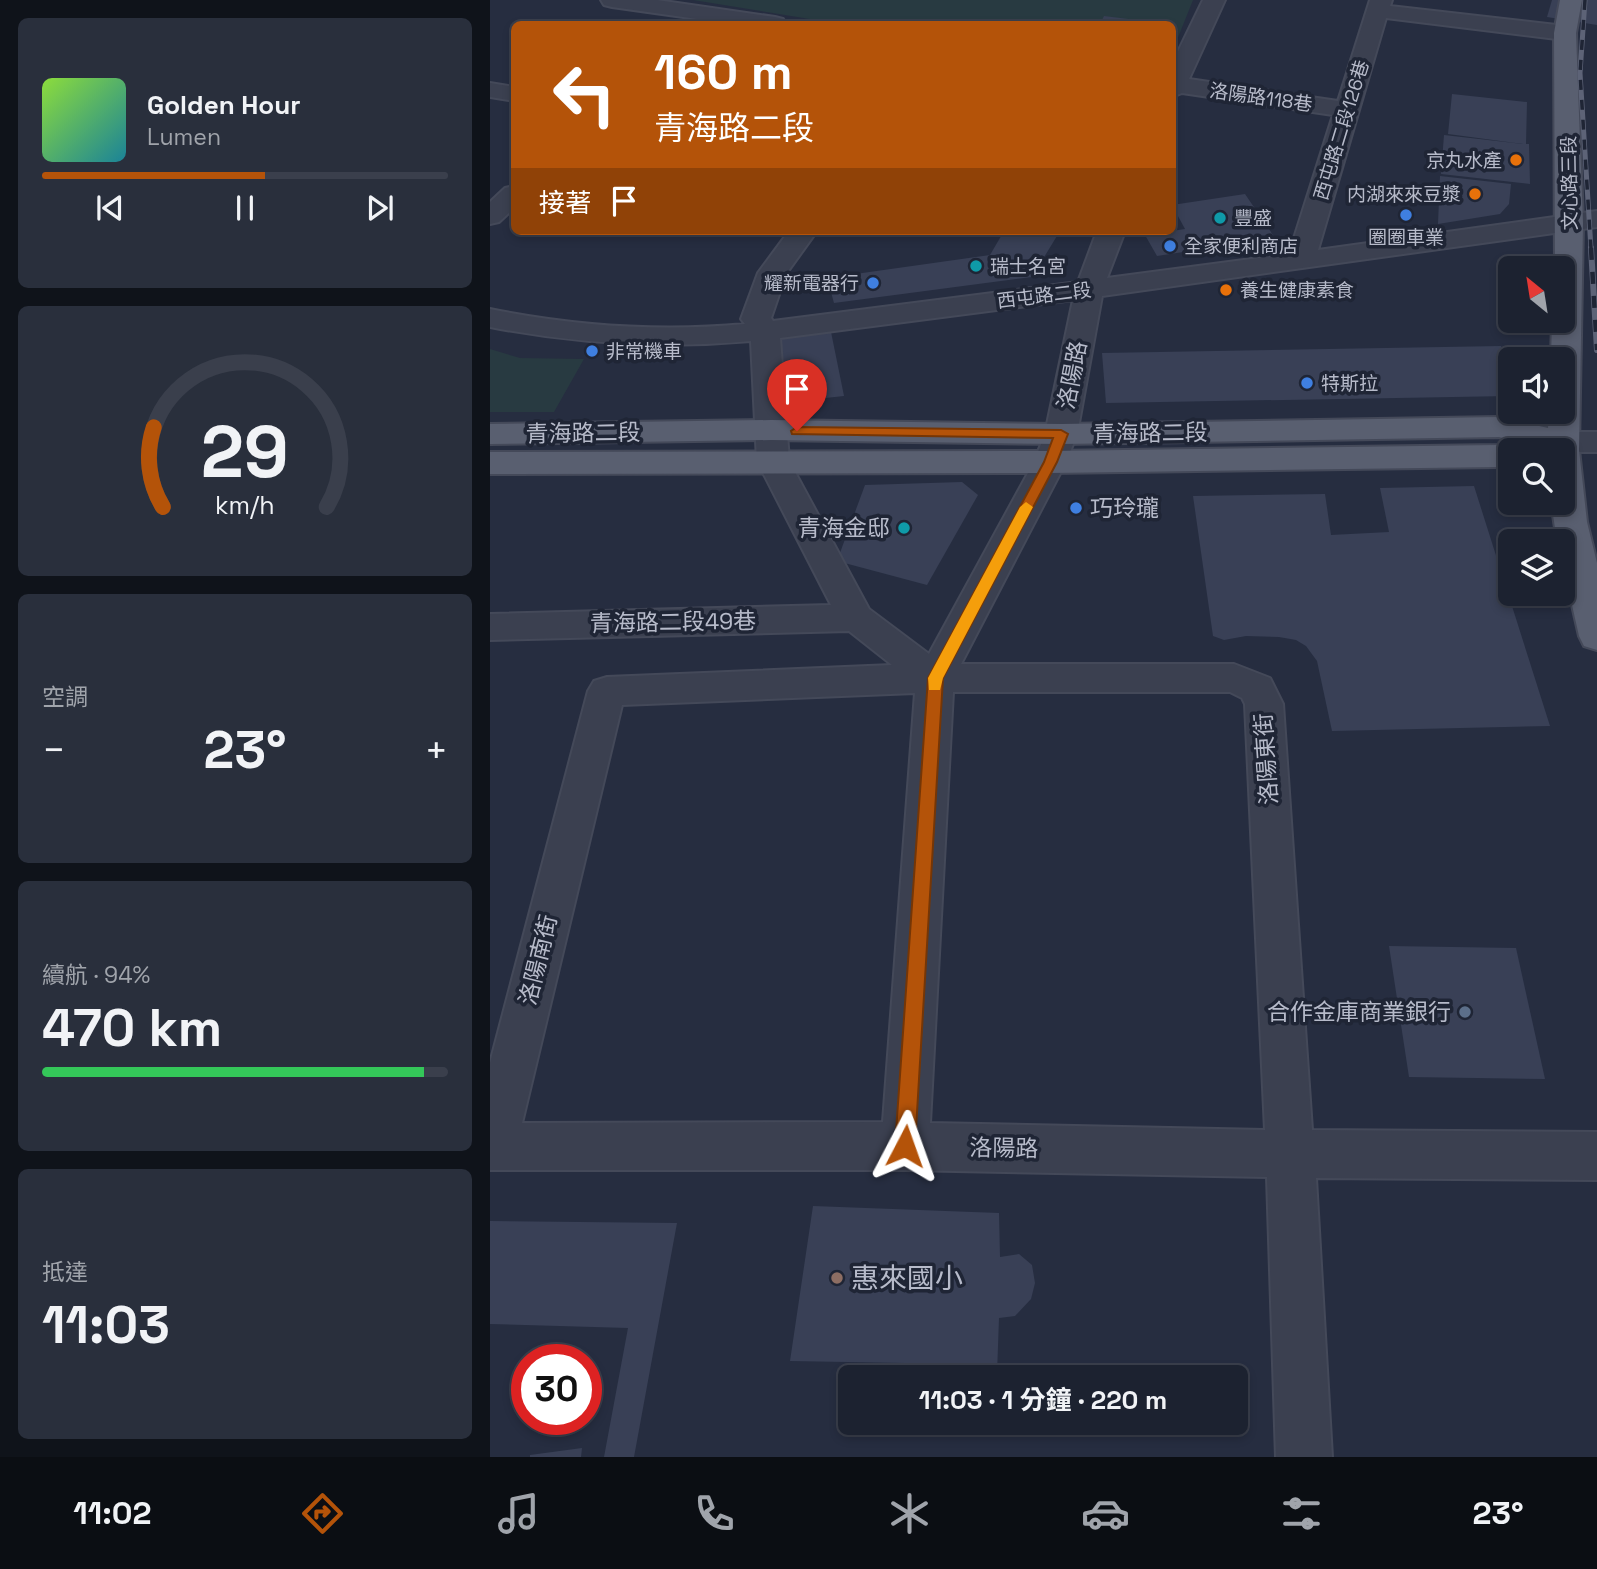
<!DOCTYPE html>
<html lang="zh-TW">
<meta charset="utf-8">
<style>
body{margin:0;font-family:"Space Grotesk","Noto Sans TC",sans-serif;background:#292f3c;color:#f1f3f6;height:100vh;display:flex;flex-direction:column;font-size:26px;white-space:nowrap}
*{box-sizing:border-box;margin:0}
p{font-size:23px;color:#a0a4ab}
.icon{flex:none;width:38px;height:38px;fill:none;stroke:currentColor;stroke-width:2;stroke-linecap:round;stroke-linejoin:round}
.map{position:relative;flex:1;overflow:hidden}
.drawer{display:flex;flex-direction:column;gap:18px;padding:18px;background:#0f131a;width:490px}
.drawer>*{flex:none}
.guide{position:absolute;left:21px;top:21px;width:665px;height:214px;border-radius:10px;box-shadow:0 4px 10px #0003,0 0 0 2px #3a3f4c;background:#b45309;color:#fff;overflow:hidden}
.needle{width:46px;rotate:330deg}
.buttons{position:absolute;left:1008px;top:256px;display:grid;gap:14px}
.buttons a{display:grid;place-items:center;width:77px;height:77px;border-radius:10px;background:#1c2230;box-shadow:0 4px 10px #0003,0 0 0 2px #3a3f4c;font-size:35px}
.speed{position:absolute;left:21px;top:1344px;display:flex;gap:14px;font-size:35px;font-weight:700;text-align:center}
.speed>*{display:grid;place-content:center;width:91px;height:91px;border-radius:50%;background:#1c2230;box-shadow:0 4px 10px #0003,0 0 0 2px #3a3f4c;line-height:1}
.speed .limit{border:10px solid #d22;background:#fff;color:#111}
.pin{position:absolute;display:grid;place-items:center;width:60px;height:60px;color:#fff;margin:-72px -30px;border-radius:50% 50% 50% 0;rotate:-45deg;box-shadow:0 0 7px #0007}
.pin .icon{rotate:45deg}
.me{position:absolute;width:77px;margin:-38px;rotate:4deg;stroke-linejoin:round;filter:drop-shadow(0 0 5px #0008)}
.turn{display:flex;align-items:center;gap:24px;height:147px;padding:0 28px;font-size:32px}
.turn .icon{width:91px;height:91px;stroke-width:2.5}
.turn b{display:block;font-size:49px;line-height:60px}
.then{display:flex;align-items:center;height:66px;padding:0 28px;background:#0003;gap:14px;font-size:26px}
.big{font-size:52px;font-weight:700;line-height:1.1}
.drawer .card{flex:1;display:flex;flex-direction:column;justify-content:center;gap:10px;min-width:0;padding:0 24px;border-radius:10px;background:#292f3c}
.drawer .dial{align-items:center;gap:0}
.dial svg{height:182px;overflow:visible;fill:none;stroke:#3a3f4c;stroke-width:7;stroke-linecap:round;text-anchor:middle}
.dial text{fill:#f1f3f6;stroke:none}
.song{display:flex;align-items:center;gap:21px}
.cover{width:84px;height:84px;border-radius:10px;background:linear-gradient(135deg,hsl(90 70% 55%),hsl(190 70% 35%))}
.played{height:7px;border-radius:4px;background:linear-gradient(90deg,#b45309 55%,#3a3f4c 55%)}
.keys{display:flex;justify-content:space-around;direction:ltr}
.heat{display:flex;justify-content:space-between;align-items:center;font-size:38px;direction:ltr}
.charge{height:10px;border-radius:5px;background:linear-gradient(90deg,#34c759 94%,#3a3f4c 0)}
.trip{position:absolute;left:348px;top:1365px;width:410px;height:70px;border-radius:10px;background:#1c2230;box-shadow:0 4px 10px #0003,0 0 0 2px #3a3f4c;font-weight:700;line-height:70px;text-align:center}
.tabs{display:flex;height:112px;justify-content:space-around;align-items:center;background:#0b0e13;color:#a0a4ab}
.tabs .icon{width:49px;height:49px}
.tabs .on{color:#b45309}
.tabs b{font-size:32px;color:#f1f3f6}
main{display:flex;flex:1;min-height:0}
.map>svg:first-child{display:block}
.green{fill:#283a41}
.building{fill:#394056}
.lines{fill:none;stroke-linecap:round;stroke-linejoin:round}
.minor-casing{stroke:#444959;stroke-width:4}
.major-casing{stroke:#444959;stroke-width:4}
.minor{fill:#3b4050;fill-rule:evenodd}
.major{fill:#595f70;fill-rule:evenodd}
.rail-far1-casing{stroke:#5d6377;stroke-width:5}
.rail-casing{stroke:#5d6377;stroke-width:6}
.rail-far1{stroke:#1f2535;stroke-width:3.5;stroke-dasharray:10;stroke-linecap:butt}
.rail{stroke:#1f2535;stroke-width:4.5;stroke-dasharray:12;stroke-linecap:butt}
.route{fill:#b45309;stroke:#753606;stroke-width:2}
.slow{fill:#f59e0b}
.food-dot{fill:#e8710a;stroke:#1f2535;stroke-width:2.5}
.shop-dot{fill:#3f7fe0;stroke:#1f2535;stroke-width:2.5}
.culture-dot{fill:#0f9aa8;stroke:#1f2535;stroke-width:2.5}
.service-dot{fill:#5c6f8a;stroke:#1f2535;stroke-width:2.5}
.education-dot{fill:#8d6e63;stroke:#1f2535;stroke-width:2.5}
.labels{text-anchor:middle;stroke-width:7;stroke-linejoin:round;paint-order:stroke}
.far-street-label{font-size:19px;fill:#b7bbca;stroke:#1f2535}
.far-poi-label{font-size:19px;fill:#b7bbca;stroke:#1f2535;text-anchor:start}
.street-label{font-size:23px;fill:#b7bbca;stroke:#1f2535}
.poi-label{font-size:23px;fill:#b7bbca;stroke:#1f2535;text-anchor:end}
.near-poi-label{font-size:28px;fill:#b7bbca;stroke:#1f2535;text-anchor:start}
</style>
<main>
<section class="drawer">
<div class="card">
<div class="song"><i class="cover"></i><div><b>Golden Hour</b><p>Lumen</p></div></div>
<div class="played"></div>
<div class="keys"><svg class="icon" aria-label="previous" viewBox="0 0 24 24"><path d="M18 5L8 12l10 7zM5 5v14"/></svg><svg class="icon" aria-label="pause" viewBox="0 0 24 24"><path d="M8 5v14M16 5v14"/></svg><svg class="icon" aria-label="next" viewBox="0 0 24 24"><path d="M6 5l10 7-10 7zM19 5v14"/></svg></div>
</div>
<div class="card dial"><svg viewBox="0 0 100 80">
<path d="M14 69A42 42 0 1 1 86 69"/>
<path d="M14 69A42 42 0 0 1 10 34" stroke="#b45309"/>
<text x="50" y="56" font-size="32" font-weight="700">29</text>
<text x="50" y="72" font-size="11">km/h</text>
</svg></div>
<div class="card"><p>空調</p>
<div class="heat"><a>−</a><b class="big">23°</b><a>+</a></div>
</div>
<div class="card"><p>續航 · 94%</p><b class="big">470 km</b><div class="charge"></div></div>
<div class="card"><p>抵達</p><b class="big">11:03</b></div>
</section>
<div class="map">
<svg width="1107" height="1457" viewBox="0 0 1107 1457">
<rect width="100%" height="100%" fill="#262d40"/>
<g class="green">
<path d="M203 0H703L683 50 682 24H350Z"/>
<path d="M0 349 30 358 94 359 64 412H0Z"/>
</g>
<g class="building">
<path d="M1062 0H1107V25L1057 17Z"/>
<path d="M614 16 671 23V24H610Z"/>
<path d="M962 94 1037 102 1036 144H1039L1040 184 951 174 954 135 1033 144 958 134Z"/>
<path d="M950 176 1021 184 1019 204 1010 214 948 224Z"/>
<path d="M755 194 785 238 667 256 655 235 695 229 682 205Z"/>
<path d="M514 231H570L542 277 344 303 337 278 500 255Z"/>
<path d="M341 332 354 396 299 402 288 338Z"/>
<path d="M1011 346 1020 370V396L616 403 612 353Z"/>
<path d="M472 482 488 495 437 585 347 561 375 485Z"/>
<path d="M984 486 1060 726 842 731 827 661 816 646 806 640 789 637 756 636 734 640 723 636 703 496 835 494 841 535 899 532 890 488Z"/>
<path d="M899 946 1026 948 1055 1079 919 1077Z"/>
<path d="M323 1206 509 1213 510 1257 529 1254 542 1265 545 1283 541 1299 525 1316 509 1318 507 1374 414 1363 300 1361Z"/>
<path d="M0 1221 187 1223 144 1457H114L138 1328 0 1324Z"/>
<path d="M92 1448 91 1457H40V1455Z"/>
</g>
<g class="lines">
<defs>
<g id="minor">
<path d="M111 0H167L285 17 293 19 296 24H243L122 7 114 5Z"/>
<path d="M713 0H735L699 79 848 101 880 0H902L900 6 1075 26 1083 28 1086 33 1083 38 1075 40 896 18 828 250 1107 211V227L612 296 587 434 576 462 471 664H744L780 678 793 704 822 1130 1107 1132V1180L826 1178 842 1457H786L777 1177 415 1170H0V1063L98 691 104 681 117 677 402 665 359 631 0 640V614L341 605 267 461 261 341C172 349 87 344 0 327V309C85 326 168 332 255 324L251 319 268 273 299 231H327L296 274 281 318 283 321 588 282 607 231H635L617 278 799 254 843 115 692 93 682 97V64ZM583 300 555 434 544 462 439 654 379 609 299 461 290 338ZM463 692H740L752 698 755 704 775 1130 440 1123ZM425 693 393 1122 32 1123 132 705Z"/>
<path d="M0 83 24 87V101L0 97Z"/>
<path d="M24 186V208L9 222 0 224V202L15 188Z"/>
<path d="M1072 432H1107V452H1073V450L1061 449 1056 442 1061 435Z"/>
</g>
<g id="major">
<path d="M1070 0H1092L1086 33 1093 223 1089 450 1097 522 1107 563V650L1094 646 1089 636 1073 565V541H1067L1061 502H1073V450H1057L1009 437 571 444 281 440 0 444V424L281 420 571 424 1009 417 1058 428 1059 411H1073V359H1061L1062 320H1073V268H1065L1064 33Z"/>
<path d="M1020 442 1031 446 1034 450H1020V464L1008 467 560 473 0 474V452L560 451 1008 445Z"/>
</g>
</defs>
<use href="#minor" class="minor-casing"/>
<use href="#major" class="major-casing"/>
<use href="#minor" class="minor"/>
<use href="#major" class="major"/>
<defs>
<path id="rail-far1" d="M1095 0 1090 73 1101 249"/>
<path id="rail" d="M1101 248 1107 350"/>
</defs>
<use href="#rail-far1" class="rail-far1-casing"/>
<use href="#rail" class="rail-casing"/>
<use href="#rail-far1" class="rail-far1"/>
<use href="#rail" class="rail"/>
</g>
<path class="route" d="M307 427 571 430 578 434 567 462 453 678 425 1146 422 1153 415 1156 408 1153 405 1146 438 678 554 462 563 438 302 434 301 431Z"/>
<path class="slow" d="M536 502 543 507 453 678 450 690H439L438 678 530 507Z"/>
<g class="food-dot">
<circle cx="1026" cy="160" r="7"/>
<circle cx="985" cy="194" r="7"/>
<circle cx="736" cy="290" r="7"/>
</g>
<g class="shop-dot">
<circle cx="916" cy="215" r="7"/>
<circle cx="680" cy="246" r="7"/>
<circle cx="383" cy="283" r="7"/>
<circle cx="102" cy="351" r="7"/>
<circle cx="817" cy="383" r="7"/>
<circle cx="586" cy="508" r="7"/>
</g>
<g class="culture-dot">
<circle cx="730" cy="218" r="7"/>
<circle cx="486" cy="266" r="7"/>
<circle cx="414" cy="528" r="7"/>
</g>
<circle class="service-dot" cx="975" cy="1012" r="7"/>
<circle class="education-dot" cx="347" cy="1278" r="7"/>
<g class="labels">
<g class="far-street-label">
<text transform="translate(771 97) rotate(8)" y="7">洛陽路118巷</text>
<text transform="translate(851 130) rotate(-73)" y="7">西屯路二段126巷</text>
<text transform="translate(1079 183) rotate(-91)" y="7">文心路三段</text>
<text transform="translate(554 295) rotate(-7)" y="7">西屯路二段</text>
</g>
<g class="far-poi-label">
<text x="1012" y="167" text-anchor="end">京丸水產</text>
<text x="971" y="201" text-anchor="end">内湖來來豆漿</text>
<text x="744" y="225">豐盛</text>
<text x="916" y="244" text-anchor="middle">圈圈車業</text>
<text x="694" y="253">全家便利商店</text>
<text x="500" y="273">瑞士名宮</text>
<text x="369" y="290" text-anchor="end">耀新電器行</text>
<text x="750" y="297">養生健康素食</text>
<text x="116" y="358">非常機車</text>
<text x="831" y="390">特斯拉</text>
</g>
<g class="street-label">
<text transform="translate(582 375) rotate(-79)" y="8">洛陽路</text>
<text transform="translate(93 433) rotate(-1)" y="8">青海路二段</text>
<text transform="translate(660 433) rotate(-1)" y="8">青海路二段</text>
<text transform="translate(183 622) rotate(-1)" y="8">青海路二段49巷</text>
<text transform="translate(776 759) rotate(-94)" y="8">洛陽東街</text>
<text transform="translate(48 960) rotate(-76)" y="8">洛陽南街</text>
<text transform="translate(514 1148) rotate(1)" y="8">洛陽路</text>
</g>
<g class="poi-label">
<text x="600" y="516" text-anchor="start">巧玲瓏</text>
<text x="400" y="536">青海金邸</text>
<text x="961" y="1020">合作金庫商業銀行</text>
</g>
<g class="near-poi-label">
<text x="361" y="1288">惠來國小</text>
</g>
</g>
</svg>
<div class="buttons">
<a><svg class="needle" viewBox="-14 -14 28 28"><path d="M0-13l5 13h-10z" fill="#e53935"/><path d="M0 13l5-13h-10z" fill="#a0a4ab"/></svg></a>
<a><svg class="icon" aria-label="sound" viewBox="0 0 24 24"><path d="M4 9h4l5-4v14l-5-4H4zM17 9q2 3 0 6"/></svg></a>
<a><svg class="icon" aria-label="search" viewBox="0 0 24 24"><circle cx="10" cy="10" r="6"/><path d="M15 15l6 6"/></svg></a>
<a><svg class="icon" aria-label="layers" viewBox="0 0 24 24"><path d="M12 4l9 5-9 5-9-5zM3 14l9 5 9-5"/></svg></a>
</div>
<div class="speed"><div class="limit">30</div></div>
<div class="pin" style="left:307px;top:431px;background:#d93025"><svg class="icon" aria-label="arrive" viewBox="0 0 24 24"><path d="M6 21V4h12l-3 4 3 4H6"/></svg></div>
<svg class="me" style="left:415px;top:1146px" viewBox="-20 -20 40 40"><path d="M0-17L14 15 0 8-14 15z" fill="#b45309" stroke="#fff" stroke-width="4"/></svg>
<div class="trip">11:03 · 1 分鐘 · 220 m</div>
<div class="guide">
<div class="turn"><svg class="icon" aria-label="left" viewBox="0 0 24 24"><path d="M17 20v-9H6M10 6l-5 5 5 5"/></svg><div><b>160 m</b>青海路二段</div></div>
<div class="then">接著<svg class="icon" aria-label="arrive" viewBox="0 0 24 24"><path d="M6 21V4h12l-3 4 3 4H6"/></svg></div>
</div>
</div>
</main>
<nav class="tabs">
<b>11:02</b>
<svg class="icon on" aria-label="directions" viewBox="0 0 24 24"><path d="M12 3l9 9-9 9-9-9zM9 14v-3h6M13 9l2 2-2 2"/></svg>
<svg class="icon" aria-label="music" viewBox="0 0 24 24"><path d="M9 18V5l10-2v13"/><circle cx="6" cy="18" r="3"/><circle cx="16" cy="16" r="3"/></svg>
<svg class="icon" aria-label="phone" viewBox="0 0 24 24"><path d="M5 4h4l2 5-3 2q2 4 5 5l2-3 5 2v4C11 20 4 13 5 4z"/></svg>
<svg class="icon" aria-label="climate" viewBox="0 0 24 24"><path d="M12 3v18M4 7l16 10M4 17L20 7"/></svg>
<svg class="icon" aria-label="car" viewBox="0 0 24 24"><path d="M5 17H2v-5l4-1 3-4h7l3 4 3 1v5h-3M9 17h6M6 11h13"/><circle cx="7" cy="17" r="2"/><circle cx="17" cy="17" r="2"/></svg>
<svg class="icon" aria-label="filters" viewBox="0 0 24 24"><path d="M4 7h16M4 17h16"/><circle cx="9" cy="7" r="2"/><circle cx="15" cy="17" r="2"/></svg>
<b>23°</b>
</nav>
